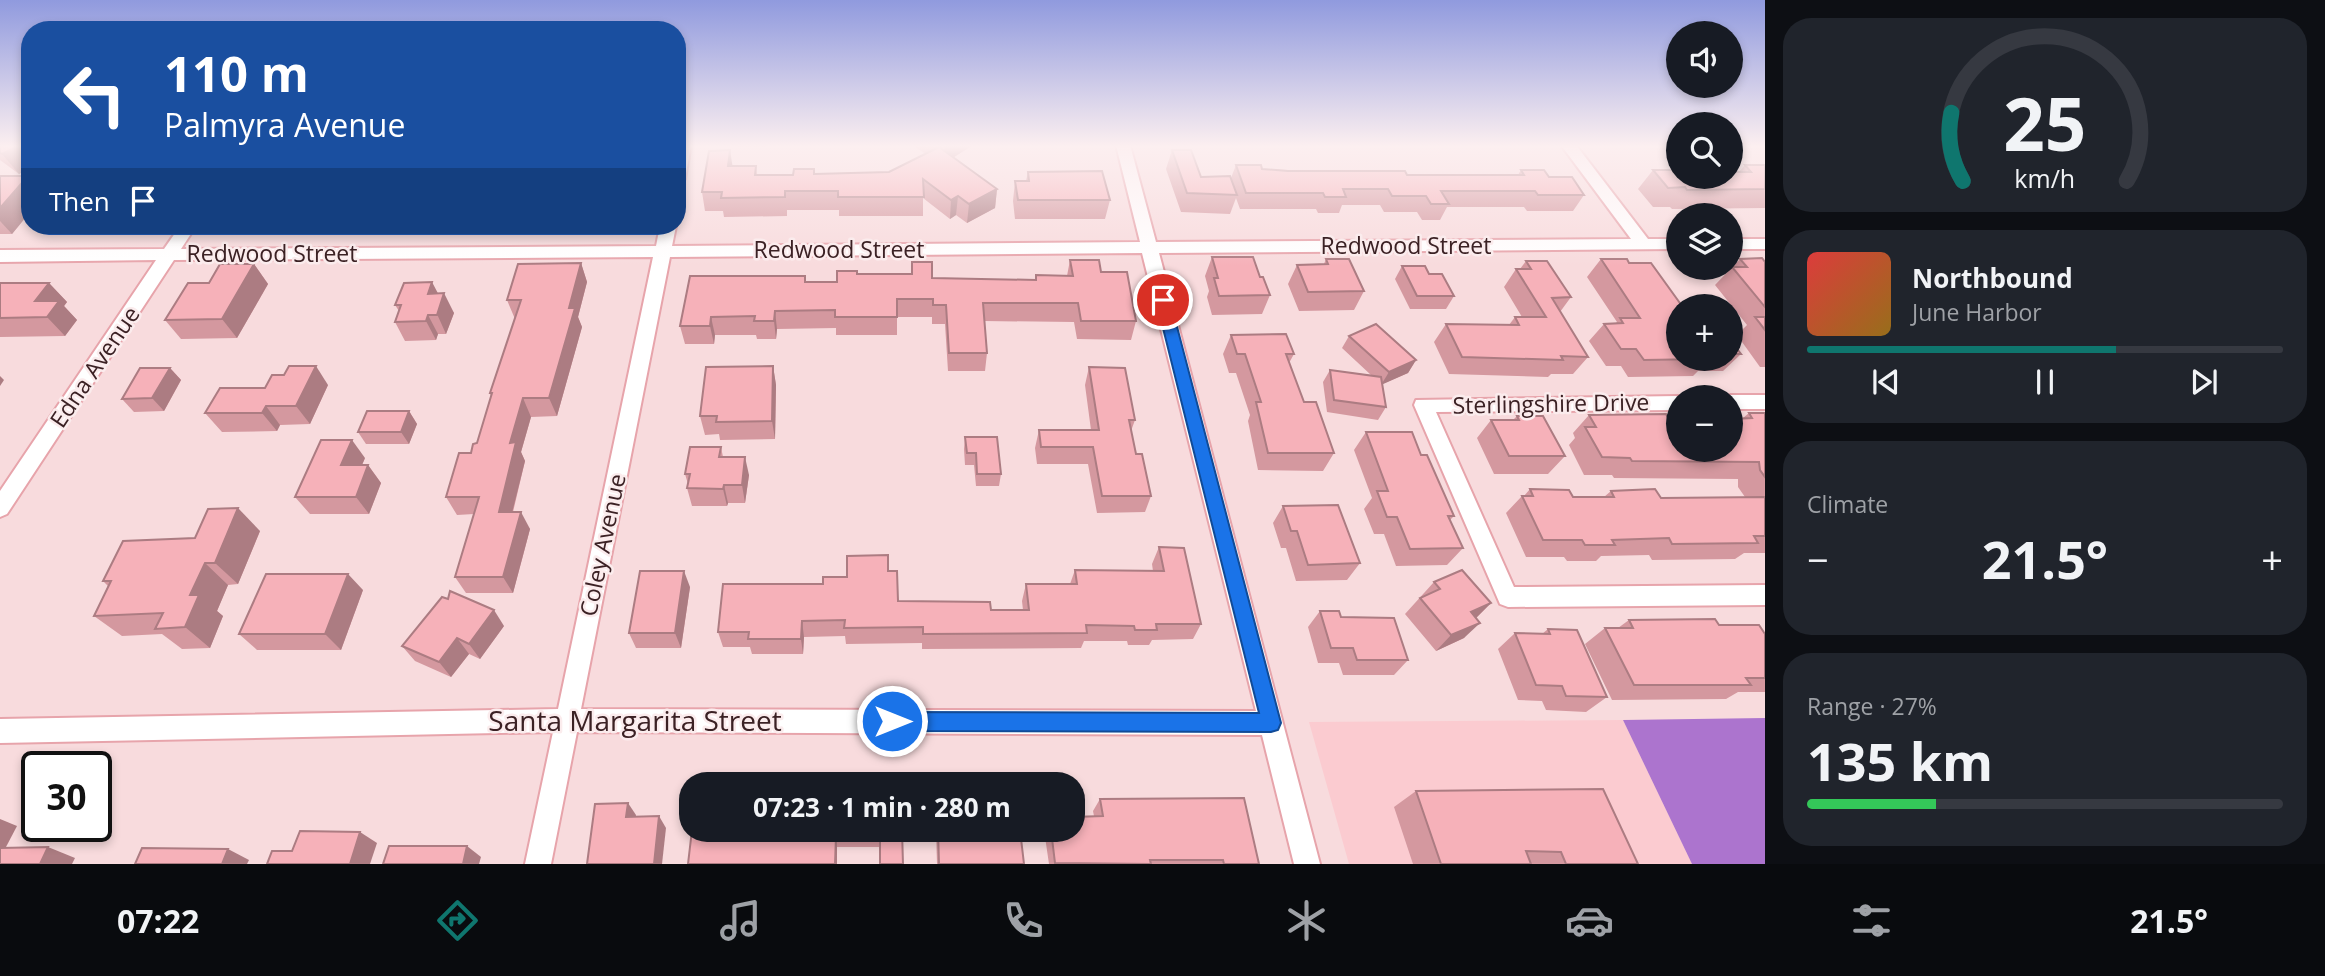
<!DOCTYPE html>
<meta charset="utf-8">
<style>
body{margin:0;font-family:"Open Sans",sans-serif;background:#20242c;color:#f1f3f6;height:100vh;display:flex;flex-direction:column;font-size:26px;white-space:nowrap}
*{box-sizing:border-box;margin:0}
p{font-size:23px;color:#9ea1a6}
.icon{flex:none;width:38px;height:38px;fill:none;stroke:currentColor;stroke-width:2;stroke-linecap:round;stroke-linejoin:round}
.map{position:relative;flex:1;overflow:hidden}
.panel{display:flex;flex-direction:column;gap:18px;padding:18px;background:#0d0f14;width:560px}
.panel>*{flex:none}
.banner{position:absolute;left:21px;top:21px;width:665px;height:214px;border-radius:28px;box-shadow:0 4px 10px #0003;background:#1a4fa0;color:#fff;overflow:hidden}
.controls{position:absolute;left:1666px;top:21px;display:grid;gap:14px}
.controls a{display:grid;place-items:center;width:77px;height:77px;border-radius:50%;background:#171b24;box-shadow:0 4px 10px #0003;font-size:35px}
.speed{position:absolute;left:21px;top:751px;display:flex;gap:14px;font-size:35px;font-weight:700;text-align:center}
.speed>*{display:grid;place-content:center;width:91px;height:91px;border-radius:50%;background:#171b24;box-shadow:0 4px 10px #0003;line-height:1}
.speed .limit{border:4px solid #111;border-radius:10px;background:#fff;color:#111}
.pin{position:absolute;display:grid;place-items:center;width:60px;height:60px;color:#fff;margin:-30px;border:4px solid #fff;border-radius:50%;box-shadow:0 2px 7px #0007}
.me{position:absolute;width:77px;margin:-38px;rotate:90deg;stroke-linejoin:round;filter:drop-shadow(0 0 5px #0008)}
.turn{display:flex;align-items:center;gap:24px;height:147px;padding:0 28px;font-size:32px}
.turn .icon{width:91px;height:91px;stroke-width:2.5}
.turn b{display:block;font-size:49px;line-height:60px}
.then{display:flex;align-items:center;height:66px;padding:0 28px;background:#0003;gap:14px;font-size:26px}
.big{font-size:52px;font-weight:700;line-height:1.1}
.panel .tile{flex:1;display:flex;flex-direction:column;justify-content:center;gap:10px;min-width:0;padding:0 24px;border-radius:28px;background:#20242c}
.panel .dial{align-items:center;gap:0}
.dial svg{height:182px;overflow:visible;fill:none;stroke:#363941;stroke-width:7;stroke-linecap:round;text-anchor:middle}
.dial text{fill:#f1f3f6;stroke:none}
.song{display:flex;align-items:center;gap:21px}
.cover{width:84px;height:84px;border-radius:10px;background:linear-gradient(135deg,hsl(0 70% 55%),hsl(40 70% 35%))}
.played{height:7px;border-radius:4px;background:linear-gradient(90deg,#0f766e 65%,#363941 65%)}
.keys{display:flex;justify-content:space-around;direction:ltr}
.heat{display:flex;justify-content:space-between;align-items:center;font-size:38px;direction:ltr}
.charge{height:10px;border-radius:5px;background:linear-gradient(90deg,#34c759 27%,#363941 0)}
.trip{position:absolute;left:679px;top:772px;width:406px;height:70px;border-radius:28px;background:#171b24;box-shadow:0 4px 10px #0003;font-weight:700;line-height:70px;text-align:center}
.tab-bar{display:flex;height:112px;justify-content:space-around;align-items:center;background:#090b0e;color:#9ea1a6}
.tab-bar .icon{width:49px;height:49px}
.tab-bar .active{color:#0f766e}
.tab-bar b{font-size:32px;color:#f1f3f6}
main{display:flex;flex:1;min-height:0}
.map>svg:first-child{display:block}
.built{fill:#fbcbd0}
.water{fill:#ac74ce}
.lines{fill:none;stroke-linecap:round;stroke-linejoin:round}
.minor-casing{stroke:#e7a4ab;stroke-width:4}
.minor{fill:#fff;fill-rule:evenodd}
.wall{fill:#d4989f}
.shaded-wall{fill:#ac7c82}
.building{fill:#f6b1b9;stroke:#ac7c82;stroke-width:2}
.route{fill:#1a73e8;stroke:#114b97;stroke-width:2}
.labels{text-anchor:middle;stroke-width:5;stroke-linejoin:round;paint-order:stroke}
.street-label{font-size:23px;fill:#3b2124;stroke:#fbeced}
.near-street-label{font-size:28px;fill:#3b2124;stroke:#fbeced}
</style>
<main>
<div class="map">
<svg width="1765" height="864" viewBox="0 0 1765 864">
<rect width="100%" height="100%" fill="#f8dbdd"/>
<path class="built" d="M1623 720 1692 864H1349L1309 722Z"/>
<path class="water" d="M1765 718V864H1692L1623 720Z"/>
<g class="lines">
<defs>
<g id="minor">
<path d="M677 145H691L685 179 677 184Z"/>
<path d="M1116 145H1130L1156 242 1631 239 1561 145H1576L1648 239H1678V249L1159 253 1320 864H1294L1262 735 577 732 551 864H525L553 732 0 743V719L558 709 653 257 174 260 7 514 0 517V491L156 260 0 262V250L164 249 180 226H196L181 249 656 246 660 226H676L672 246 1140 242ZM1142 253 1256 711 581 709 670 257Z"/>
<rect x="1731" y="239" width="34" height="10"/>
<path d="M1731 395H1765V409H1731V397H1724Z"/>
<path d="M1678 396 1683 397H1678V410L1436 412 1514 587 1765 585V605L1508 607 1500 604 1414 405 1416 400Z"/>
</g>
</defs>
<use href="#minor" class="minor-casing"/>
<use href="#minor" class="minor"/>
</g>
<g class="wall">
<path d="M0 145H30V168L19 174 0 160Z"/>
<path d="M736 145H769L768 147H736Z"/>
<path d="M912 145H973L954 157 997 189 995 208 967 223 956 215 950 219 923 198V216H839V210H787V216L724 217 723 211H705L702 192 733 166H756L757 175H793L814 169 815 174 889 172 926 154Z"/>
<path d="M1172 150 1201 177 1231 178 1236 165 1262 169 1407 175H1518L1521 170 1549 177 1584 195 1573 211H1527L1524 207H1447L1440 220H1422L1417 212H1384L1380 205H1342L1339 213H1318L1316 209H1240L1236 198 1230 214 1181 212 1166 169Z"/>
<path d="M1745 165H1765V208L1672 209 1670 207H1653L1638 189 1653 170 1739 172Z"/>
<path d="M1028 172 1110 200 1105 219H1015L1013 201 1015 181H1026Z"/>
<path d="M0 176H28L30 178V212L12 234H0Z"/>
<path d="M258 226H301L299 230H261Z"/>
<path d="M559 226H596V228L559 227Z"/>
<path d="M1212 257 1260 277 1270 295 1262 314 1212 315 1207 297 1209 291 1205 276Z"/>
<path d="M1326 259 1364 291 1354 310 1299 311 1288 284 1297 265 1324 264Z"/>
<path d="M1601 259 1678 359H1731V341L1741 354 1723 371H1698L1693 376 1628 377 1621 366H1606L1589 341 1604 324 1616 323 1617 322 1587 277Z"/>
<path d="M1740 259 1765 262V367H1760L1737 335 1747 325 1715 285Z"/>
<path d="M1070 260 1101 272 1136 321 1131 340 1077 339 1074 322 984 321 987 353 985 371H948L945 324H932V317H897V335H836V328L777 329 776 339H757L756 335H715L714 344H685L680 326 805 276V282H837L857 274H911L912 262 932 278 1035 280 1036 275 1067 276Z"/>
<path d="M1526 261 1571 297 1560 312 1588 357 1573 374H1551L1548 377 1449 374 1434 342 1446 324 1509 325 1515 317H1522L1504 287 1516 269H1520Z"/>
<path d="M581 263 587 282 578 317 582 327 557 416 531 417 521 452 525 461 513 512 530 529 513 593H466L455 577 474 514 457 515 446 497 477 443 491 396 490 393 515 319 507 300Z"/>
<path d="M254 264 268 284 237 338 181 339 165 320 209 283Z"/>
<path d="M1402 266 1429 274 1454 296 1446 309H1410L1395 279Z"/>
<path d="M0 283H49L67 302 64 306 77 320 65 336 0 337Z"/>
<path d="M438 294 454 313 446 334H438L436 340 405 341 395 322 399 311 395 305Z"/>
<path d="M1231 335 1294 354 1289 363 1304 402 1334 453 1323 471 1258 470 1248 421 1250 415 1236 373H1229L1223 354Z"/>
<path d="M1349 336 1416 360 1408 373 1382 384 1386 407 1378 420 1327 412 1323 382 1330 370 1371 375 1342 348Z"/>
<path d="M773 366 776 385 775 439 720 440 719 434 705 435 700 416Z"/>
<path d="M1089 367 1135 420 1131 431 1136 454 1151 496 1145 512 1097 513 1088 464H1037L1035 448 1039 430H1091L1085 385Z"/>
<path d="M170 368 181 380 164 411 134 412 122 399Z"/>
<path d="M328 385 310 424 280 425 277 431 222 432 205 413 265 388Z"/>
<path d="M409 411 417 424 409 444H366L358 432Z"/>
<path d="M1749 413H1765V553H1744L1735 559 1652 560 1649 555 1601 556 1596 561H1567L1564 557H1526L1506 513 1522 496H1524L1530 489 1573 497H1604L1611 491 1661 498 1745 497 1738 487V479L1614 478 1612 475H1584L1569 445 1575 438 1573 433 1589 415 1670 421 1743 418Z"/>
<path d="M1517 416 1565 456 1548 474H1494L1477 438 1491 420H1513Z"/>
<path d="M1366 432 1421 455 1454 516 1450 520 1463 548 1447 565 1396 566 1384 534H1374L1364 509 1372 498 1354 450Z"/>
<path d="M965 437 1001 474 999 486H976L974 465H965L964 449Z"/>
<path d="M721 447 723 457 749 475 745 503H728L727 506H692L687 488 688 484 685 474Z"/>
<path d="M365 458 362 465H368L381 483 369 514H310L295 497Z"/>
<path d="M1283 506 1360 563 1347 580 1296 581 1286 548H1281L1273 523Z"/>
<path d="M260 531 238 584 228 585 217 611 223 616 210 648 182 649 162 634 122 636 94 616 108 586 103 581 195 538Z"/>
<path d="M1159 547 1201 624 1193 639 1152 640 1149 645H1128L1127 641H1084L1081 648 922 649V643L846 644 845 636 804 637 803 654H752L750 647H723L718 632 823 584 847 577 888 571 898 601 991 610H1023L1022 601 1026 584H1070L1075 570 1153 571 1152 564Z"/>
<path d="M1434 582 1491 603 1476 618 1464 638 1436 651 1405 614Z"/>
<path d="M690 587 681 648H636L629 633Z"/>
<path d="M363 590 341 650H257L239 634Z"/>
<path d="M1320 611 1408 660 1394 675H1343L1339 663H1318L1308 627Z"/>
<path d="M1629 620 1719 625 1765 634V692H1738L1726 699 1612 700 1585 644 1605 628H1618Z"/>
<path d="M504 626 480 659 469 654 451 677 415 661 402 646Z"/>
<path d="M1548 629 1607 697 1586 712 1546 710 1542 701 1518 700 1498 649 1515 633 1542 634Z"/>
<path d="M1416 791 1638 864H1413L1394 807Z"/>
<path d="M1100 799 1259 864H1049L1044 830H1073L1094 816 1093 811Z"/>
<path d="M692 830H902L880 847H837Z"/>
<path d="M936 830H1020L1024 864H937Z"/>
</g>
<g class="shaded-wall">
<path d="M20 145H30V168L19 174 2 154Z"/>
<path d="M945 145H973L943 164Z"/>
<path d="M730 150 733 169 728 166Z"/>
<path d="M28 176 30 178V212L12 234 0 221V208Z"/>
<path d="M997 189 995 208 967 223 969 204Z"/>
<path d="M958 196 956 215 950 219 951 200Z"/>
<path d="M97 226H132L103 234Z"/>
<path d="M581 263 587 282 578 317 582 327 557 416 549 398 569 308Z"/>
<path d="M254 264 268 284 237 338 222 319Z"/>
<path d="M432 282 442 301 444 293 454 313 446 334 428 294Z"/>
<path d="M49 283 67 302 64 306 77 320 65 336 47 317 35 301Z"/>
<path d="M775 311 777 329 776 339 774 321Z"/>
<path d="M428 315 438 334 436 340 426 321Z"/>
<path d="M711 317 715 335 714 344 710 326Z"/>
<path d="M1416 360 1408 373 1381 385 1389 372Z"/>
<path d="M316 366 328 385 310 424 296 406Z"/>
<path d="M773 366 776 385 775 439 772 421Z"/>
<path d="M170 368 181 380 164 411 152 398Z"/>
<path d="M0 376 4 380 0 386Z"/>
<path d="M523 398 531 417 521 452 525 461 508 529 499 512 510 443Z"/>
<path d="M266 406 280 425 277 431 262 413Z"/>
<path d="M409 411 417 424 409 444 401 432Z"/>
<path d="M352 440 365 458 354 483 341 465Z"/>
<path d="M745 457 749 475 745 503 742 485Z"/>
<path d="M368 465 381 483 369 514 356 497Z"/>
<path d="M724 485 728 503 727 506 723 489Z"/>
<path d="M238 508 260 531 238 584 215 563Z"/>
<path d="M521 512 530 529 513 593 503 577Z"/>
<path d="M205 563 228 585 217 611 223 616 210 648 185 627 190 595Z"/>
<path d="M684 571 690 587 681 648 675 633Z"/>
<path d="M348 574 363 590 341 650 325 634Z"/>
<path d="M1491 603 1475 619 1471 612Z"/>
<path d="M494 610 504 626 480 659 469 644Z"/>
<path d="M802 621 804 637 803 654 801 639Z"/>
<path d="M1480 623 1464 638 1436 651 1451 635Z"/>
<path d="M457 638 469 654 451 677 439 662Z"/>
<path d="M628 803 636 815 634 829 626 817Z"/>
<path d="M659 816 666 828 662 864H654Z"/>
<path d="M0 819 17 826 6 847 0 853Z"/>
<path d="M360 832 377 843 370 864H350Z"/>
<path d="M836 836 837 847V864H835Z"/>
<path d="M467 846 481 857 479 864H463Z"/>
<path d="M48 847 75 858 72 864H40Z"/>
<path d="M228 849 249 860 247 864H222Z"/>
</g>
<g class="building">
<path d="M0 145H20L2 154 0 153Z"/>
<path d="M939 147 997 189 969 204 958 196 951 200 923 179 924 197H838V191H785V197L721 198 722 192H702L709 151 730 150 728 166H756L755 175H793L794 169H814V174L889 172Z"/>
<path d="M1172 150H1191L1201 177 1230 176 1237 195 1187 193Z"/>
<path d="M1236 165H1261L1262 169 1288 171H1405L1407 175H1524L1521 170H1544L1549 177H1572L1584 195H1538L1535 191H1441L1449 204H1431L1426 196H1392L1388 189H1343L1346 197H1325L1323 193H1246Z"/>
<path d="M1745 165H1765V189L1687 190 1685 187 1668 188 1653 170H1678V177H1731V172H1751Z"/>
<path d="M1102 171 1110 200H1018L1015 181H1029L1028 172Z"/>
<path d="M0 176H28L0 208Z"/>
<path d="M1212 257H1253L1260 277H1263L1270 295 1219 296 1214 278H1218Z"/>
<path d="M1762 258 1765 262V307L1732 267H1747L1740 259Z"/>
<path d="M1326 259H1349L1364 291 1308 292 1297 265 1328 264Z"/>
<path d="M1601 259H1627L1629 263H1651L1682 306H1678V359H1705L1644 360 1636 349H1621L1604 324 1623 323 1620 318H1640Z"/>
<path d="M1070 260H1099L1101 272H1127L1136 321H1081L1078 303H983L987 353H949L946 305H933V299H897V317H835V310L775 311 774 321H754L755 316 711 317 710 326H680L690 276H805V282H837V271H857V274H912V262H932V278L1036 280V275L1073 276Z"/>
<path d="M1526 261H1547L1571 297 1552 298 1588 357 1561 356 1563 360 1462 357 1446 324 1519 325 1515 317H1546L1516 269H1531Z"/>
<path d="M581 263 569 308H575L549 398H523L510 443 516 442 499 512H521L503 577H455L479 497H446L459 453H471L473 444 477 443 492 393H490L521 300H507L518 264Z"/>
<path d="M220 264H254L222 319 165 320 188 283H209Z"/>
<path d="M1402 266H1425L1429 274H1442L1454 296H1417Z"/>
<path d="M432 282 428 294 444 293 437 315H428L426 321 395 322 401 305H395L404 283Z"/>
<path d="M0 283H49L35 301H59L47 317 0 318Z"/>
<path d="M1755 317H1765V330Z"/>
<path d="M1376 324 1416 360 1389 372 1349 336Z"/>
<path d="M1286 334 1294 354H1286L1304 402H1316L1334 453H1268L1256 402H1261L1245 354H1237L1231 335Z"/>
<path d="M1731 341 1741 354H1731Z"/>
<path d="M289 366H316L296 406H266L262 413H205L220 388H265L272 375H284Z"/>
<path d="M773 366 772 421 716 422 717 416H700L706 367Z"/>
<path d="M1089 367 1125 368 1135 420H1129L1136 454H1142L1151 496H1102L1093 447H1041L1039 430H1099Z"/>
<path d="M140 368H170L152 398 122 399Z"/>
<path d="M1330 370 1381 377 1386 407 1334 400Z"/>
<path d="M367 411H409L401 432H358Z"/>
<path d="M1749 413H1765V477L1760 470 1759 462 1632 461 1630 458 1602 457 1585 427H1596L1589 415 1666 414 1670 421H1678V450H1731V419L1752 418Z"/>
<path d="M1517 416H1543L1565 456H1509L1491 420H1519Z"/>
<path d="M1366 432H1412L1421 455H1427L1454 516H1448L1463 548 1410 549 1397 517H1387L1377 491H1388Z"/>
<path d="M965 437H997L1001 474H977L976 453H967Z"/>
<path d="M321 440H352L341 465H368L356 497H295Z"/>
<path d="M690 447H721L719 457H745L742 485H724L723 489 687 488 690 474H685Z"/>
<path d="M1530 489 1569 490 1573 497H1614L1611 491 1655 489 1661 498 1765 497V536H1754L1758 543 1672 544 1669 538 1612 540 1615 545H1585L1582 540H1543L1522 496H1533Z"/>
<path d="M1338 505 1360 563 1308 565 1297 531H1291L1283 506Z"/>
<path d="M238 508 215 563H205L190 595H199L185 627 155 629 163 613 94 616 111 581H103L123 541 195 538 208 509Z"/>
<path d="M1159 547 1184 548 1201 624H1156L1157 630H1135L1134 626 1086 625 1087 633 923 634V627L844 628 845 620 802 621 801 639H748L749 632H718L723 584H823V577H847V556L888 555V571H897L898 601 990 602 991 610H1029L1026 584H1077L1075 570 1164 571Z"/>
<path d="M1462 570 1491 603 1471 612 1480 623 1451 635 1420 598 1440 589 1434 582Z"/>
<path d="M640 571H684L675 633H629Z"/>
<path d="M266 574H348L325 634H239Z"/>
<path d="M450 591 494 610 469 644 457 638 439 662 402 646 442 597 448 599Z"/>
<path d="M1320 611H1339L1341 617 1394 618 1408 660H1357L1353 648H1331Z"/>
<path d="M1715 619 1719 625H1759L1765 634V678H1746L1751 685H1634L1605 628H1633L1629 620Z"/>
<path d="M1548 629 1577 630 1607 697 1566 696 1562 686 1536 685 1515 633 1550 634Z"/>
<path d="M1603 789 1638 864H1566L1561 852 1526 851 1531 864H1441L1416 791Z"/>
<path d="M1244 798 1259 864H1224L1223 860H1150L1151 864 1055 863 1051 830H1073V817L1103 816 1100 799Z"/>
<path d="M628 803 626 817 659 816 654 864H587L595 804Z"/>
<path d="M692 830H902L903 864H880V836H836L835 864H688Z"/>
<path d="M938 830H1020L1024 864H939Z"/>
<path d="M300 831 360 832 350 864H267L272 851H292Z"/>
<path d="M389 846H467L463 864H383Z"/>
<path d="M48 847 40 864H0V848Z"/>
<path d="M142 848 228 849 222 864H135Z"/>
</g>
<linearGradient id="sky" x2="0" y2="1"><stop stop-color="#909ade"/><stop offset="0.55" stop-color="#fceff0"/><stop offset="1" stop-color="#fceff0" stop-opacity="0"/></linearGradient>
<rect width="1765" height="266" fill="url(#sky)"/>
<path class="route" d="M1163 295 1170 300 1281 723 1278 730 1271 732 892 731 885 728 882 721 885 715 892 712 1259 713 1156 300Z"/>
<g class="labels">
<g class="street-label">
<text x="1406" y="254">Redwood Street</text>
<text x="839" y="258">Redwood Street</text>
<text x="272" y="262">Redwood Street</text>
<text transform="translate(95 367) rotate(-56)" y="8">Edna Avenue</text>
<text transform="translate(1551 404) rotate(-1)" y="8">Sterlingshire Drive</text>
<text transform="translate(603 545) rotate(-78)" y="8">Coley Avenue</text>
</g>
<g class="near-street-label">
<text x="635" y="731">Santa Margarita Street</text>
</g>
</g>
</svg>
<div class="controls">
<a><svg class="icon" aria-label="sound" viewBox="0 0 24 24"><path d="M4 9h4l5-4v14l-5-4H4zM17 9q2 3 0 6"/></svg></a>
<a><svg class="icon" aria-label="search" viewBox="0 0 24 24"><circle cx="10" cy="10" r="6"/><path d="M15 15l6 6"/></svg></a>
<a><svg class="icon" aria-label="layers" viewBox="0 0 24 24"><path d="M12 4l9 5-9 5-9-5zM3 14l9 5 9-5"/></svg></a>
<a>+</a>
<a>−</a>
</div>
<div class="speed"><div class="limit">30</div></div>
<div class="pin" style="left:1163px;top:300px;background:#d93025"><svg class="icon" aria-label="arrive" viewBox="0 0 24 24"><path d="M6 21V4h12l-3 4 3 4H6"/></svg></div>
<svg class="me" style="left:892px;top:721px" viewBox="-20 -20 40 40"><circle r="17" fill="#1a73e8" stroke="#fff" stroke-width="3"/><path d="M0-11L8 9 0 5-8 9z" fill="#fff"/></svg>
<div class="trip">07:23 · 1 min · 280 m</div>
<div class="banner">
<div class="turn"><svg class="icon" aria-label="left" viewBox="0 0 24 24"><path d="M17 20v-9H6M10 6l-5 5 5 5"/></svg><div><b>110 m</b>Palmyra Avenue</div></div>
<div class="then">Then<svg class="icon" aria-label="arrive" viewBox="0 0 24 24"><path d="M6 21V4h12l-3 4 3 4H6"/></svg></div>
</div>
</div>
<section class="panel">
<div class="tile dial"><svg viewBox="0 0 100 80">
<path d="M14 69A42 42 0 1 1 86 69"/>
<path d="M14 69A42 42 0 0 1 9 39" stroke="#0f766e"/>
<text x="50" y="56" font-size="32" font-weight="700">25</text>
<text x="50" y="72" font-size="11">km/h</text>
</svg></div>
<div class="tile">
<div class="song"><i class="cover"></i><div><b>Northbound</b><p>June Harbor</p></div></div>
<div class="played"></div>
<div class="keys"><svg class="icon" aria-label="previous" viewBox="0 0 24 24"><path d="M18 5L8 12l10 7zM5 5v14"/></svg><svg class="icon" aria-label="pause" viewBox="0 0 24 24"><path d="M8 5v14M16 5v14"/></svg><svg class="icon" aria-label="next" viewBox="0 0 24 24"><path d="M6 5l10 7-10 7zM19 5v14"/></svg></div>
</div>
<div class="tile"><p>Climate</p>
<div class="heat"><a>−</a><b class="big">21.5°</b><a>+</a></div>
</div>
<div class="tile"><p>Range · 27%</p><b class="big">135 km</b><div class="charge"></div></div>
</section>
</main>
<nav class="tab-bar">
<b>07:22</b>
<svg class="icon active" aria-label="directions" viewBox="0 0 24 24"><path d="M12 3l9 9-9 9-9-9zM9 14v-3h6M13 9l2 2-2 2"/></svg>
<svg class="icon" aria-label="music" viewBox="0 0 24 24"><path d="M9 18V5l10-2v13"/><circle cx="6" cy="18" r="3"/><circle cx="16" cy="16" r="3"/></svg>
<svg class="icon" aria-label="phone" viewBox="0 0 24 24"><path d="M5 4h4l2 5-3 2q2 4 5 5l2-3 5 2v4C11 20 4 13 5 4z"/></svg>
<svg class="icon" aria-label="climate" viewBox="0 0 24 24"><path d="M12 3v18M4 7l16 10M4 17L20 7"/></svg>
<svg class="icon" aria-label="car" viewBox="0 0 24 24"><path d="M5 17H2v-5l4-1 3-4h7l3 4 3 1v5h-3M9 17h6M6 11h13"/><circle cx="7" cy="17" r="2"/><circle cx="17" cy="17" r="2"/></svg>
<svg class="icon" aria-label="filters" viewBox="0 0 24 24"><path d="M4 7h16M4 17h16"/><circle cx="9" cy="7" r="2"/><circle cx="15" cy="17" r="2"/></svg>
<b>21.5°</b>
</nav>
